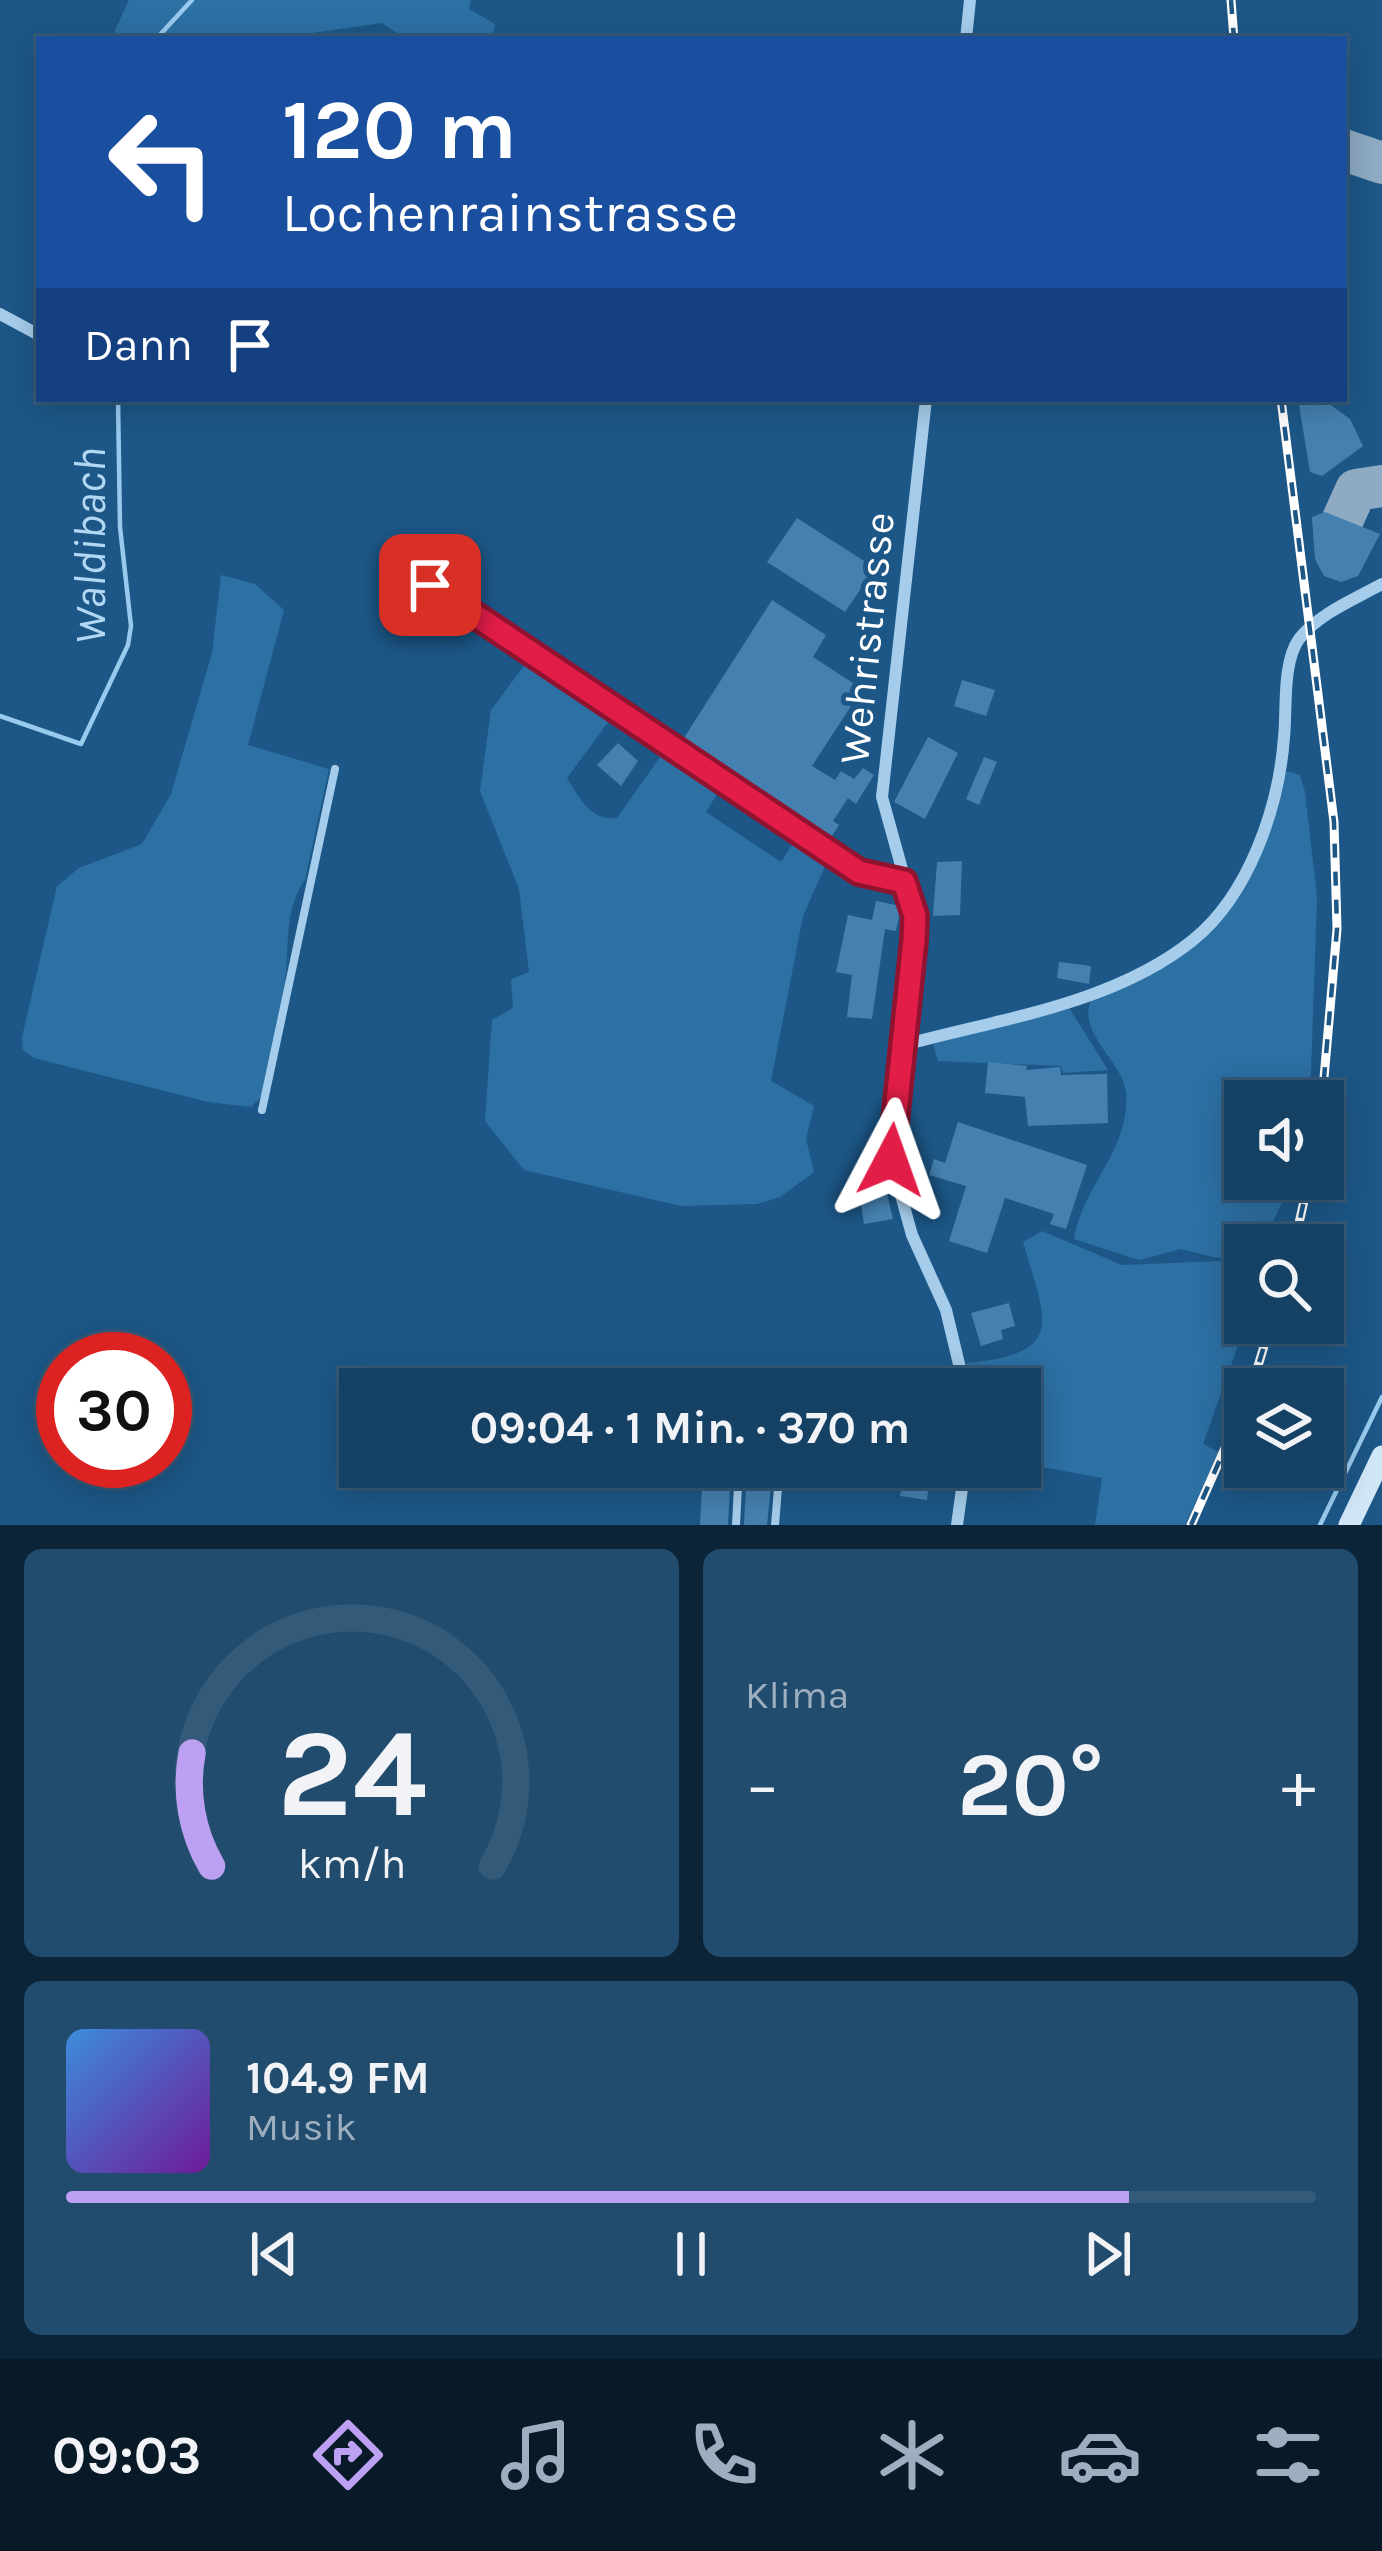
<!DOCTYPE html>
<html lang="de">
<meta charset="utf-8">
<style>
body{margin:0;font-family:Karla,sans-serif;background:#224c6e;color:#f1f3f6;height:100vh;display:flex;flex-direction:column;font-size:45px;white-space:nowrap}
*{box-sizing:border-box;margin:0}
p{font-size:39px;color:#9dafbf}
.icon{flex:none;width:66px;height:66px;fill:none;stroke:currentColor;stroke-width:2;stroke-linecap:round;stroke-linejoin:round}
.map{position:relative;height:1525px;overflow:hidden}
.side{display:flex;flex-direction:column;gap:24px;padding:24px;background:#0c2438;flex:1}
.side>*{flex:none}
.guide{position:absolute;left:36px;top:36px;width:1311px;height:366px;border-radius:0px;box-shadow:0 6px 30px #0003,0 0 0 3px #345a79;background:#1a4fa0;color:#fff;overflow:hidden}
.tools{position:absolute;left:1224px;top:1080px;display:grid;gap:24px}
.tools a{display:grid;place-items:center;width:120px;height:120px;border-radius:0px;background:#154165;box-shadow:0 6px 30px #0003,0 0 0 3px #345a79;font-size:60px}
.speed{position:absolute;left:36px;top:1332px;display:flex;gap:24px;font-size:60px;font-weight:700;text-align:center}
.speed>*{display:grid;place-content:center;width:156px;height:156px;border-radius:50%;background:#154165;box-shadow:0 6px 30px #0003,0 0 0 3px #345a79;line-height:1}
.speed .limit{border:18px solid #d22;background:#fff;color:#111}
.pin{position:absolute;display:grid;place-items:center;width:102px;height:102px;color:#fff;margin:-51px;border-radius:24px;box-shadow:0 6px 18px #0006}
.me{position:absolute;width:132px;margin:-66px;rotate:4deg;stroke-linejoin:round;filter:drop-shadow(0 0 9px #0008)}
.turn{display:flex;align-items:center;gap:42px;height:252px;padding:0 48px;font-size:54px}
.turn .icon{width:156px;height:156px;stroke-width:2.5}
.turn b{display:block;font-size:84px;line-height:102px}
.then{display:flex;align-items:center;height:114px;padding:0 48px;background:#0003;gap:24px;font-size:45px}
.big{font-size:90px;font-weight:700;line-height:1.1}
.side .widget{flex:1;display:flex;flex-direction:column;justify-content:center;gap:18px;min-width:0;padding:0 42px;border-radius:18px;background:#224c6e}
.side .dial{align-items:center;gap:0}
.dial svg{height:312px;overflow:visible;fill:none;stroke:#345a79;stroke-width:7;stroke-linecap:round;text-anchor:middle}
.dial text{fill:#f1f3f6;stroke:none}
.song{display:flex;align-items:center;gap:36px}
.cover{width:144px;height:144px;border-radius:18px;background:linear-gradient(135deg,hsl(210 70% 55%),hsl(280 70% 35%))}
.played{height:12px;border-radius:6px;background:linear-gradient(90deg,#bca0f2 85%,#345a79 85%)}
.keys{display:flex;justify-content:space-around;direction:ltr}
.heat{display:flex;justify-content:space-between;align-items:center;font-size:66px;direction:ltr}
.side .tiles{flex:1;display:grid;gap:24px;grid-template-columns:1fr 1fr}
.widget:last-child{grid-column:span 2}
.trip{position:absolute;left:339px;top:1368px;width:702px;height:120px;border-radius:0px;background:#154165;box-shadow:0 6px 30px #0003,0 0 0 3px #345a79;font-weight:700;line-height:120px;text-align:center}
.tab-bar{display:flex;height:192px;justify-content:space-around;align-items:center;background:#081a28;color:#9dafbf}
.tab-bar .icon{width:84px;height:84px}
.tab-bar .active{color:#bca0f2}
.tab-bar b{font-size:54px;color:#f1f3f6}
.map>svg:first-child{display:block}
.green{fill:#2d70a4}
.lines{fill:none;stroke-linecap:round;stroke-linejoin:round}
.stream{stroke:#98caed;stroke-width:4.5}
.taxiway{stroke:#8eabc3;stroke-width:42}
.building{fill:#4581b0}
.service{stroke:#a5cdeb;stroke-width:8}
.minor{stroke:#a5cdeb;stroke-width:12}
.secondary{stroke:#d1e7f8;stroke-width:21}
.rail-casing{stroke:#fff;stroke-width:9}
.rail{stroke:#1c5787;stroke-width:4.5;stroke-dasharray:14;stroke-linecap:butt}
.route-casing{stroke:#92132f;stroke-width:30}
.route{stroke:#e11d48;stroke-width:21}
.labels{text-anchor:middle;stroke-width:10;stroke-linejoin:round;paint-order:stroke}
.street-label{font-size:42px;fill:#fff;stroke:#1c5787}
.water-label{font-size:45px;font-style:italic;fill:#b1d7f3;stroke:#1c5787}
</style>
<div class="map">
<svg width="1382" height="1525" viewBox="0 0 1382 1525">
<rect width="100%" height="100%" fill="#1c5787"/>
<g class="green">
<path d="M129 0H471L469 9 495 24 493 39H405L382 23 270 39H111Z"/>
<path d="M221 575 255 584 284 610 248 745 329 769 305 880C285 908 289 940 286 972 283 1013 271 1055 263 1095L251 1107 208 1102 34 1058 23 1050 22 1037 57 886 79 868 142 844 171 794 212 653Z"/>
<path d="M527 662 612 717 567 778C579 797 591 822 617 818L665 750 722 786 706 812 781 862 798 835 829 857 803 916 771 1081 814 1106 806 1139 814 1172 780 1197 757 1204 681 1206 524 1170 485 1121 492 1020 513 1008 511 979 529 972 519 889 480 791 491 710Z"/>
<path d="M1286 771 1300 775 1305 792 1317 897 1311 1073 1306 1101H1245V1179L1292 1182 1262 1245H1245V1255L1217 1258 1181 1249 1139 1260 1074 1239C1082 1186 1131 1149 1126 1092 1122 1060 1077 1034 1091 1000 1162 970 1228 938 1258 860 1268 831 1273 799 1286 771Z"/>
<path d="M1068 1006 1108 1070 1063 1073 1061 1066 938 1061 933 1044Z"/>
<path d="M1042 1231 1122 1265 1245 1260 1246 1323 1203 1444 1219 1452 1185 1525H1095L1102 1478 1020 1463V1389H970L966 1363C1066 1354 1047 1323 1023 1242Z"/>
</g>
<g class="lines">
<g class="stream">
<path d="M156 39 192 0"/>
<path d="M0 716 81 744 128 645 131 626 120 527 118 399"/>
<path d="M1320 1525 1382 1397"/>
</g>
<g class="taxiway">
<path d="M1344 150 1382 163"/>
<path d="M1343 519 1356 490 1382 486"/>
</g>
</g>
<g class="building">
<path d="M1298 399 1328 403 1350 419 1363 446 1322 476 1310 472Z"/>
<path d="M1325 512 1380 534 1358 576 1341 582 1324 576 1315 559 1312 517Z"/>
<path d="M797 518 875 568 845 612 767 562Z"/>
<path d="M772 600 826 635 813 657 862 689 812 766 835 780 841 771 854 779 863 768 874 775 856 804 848 798 833 821 839 825 832 836 811 823 808 827 682 741Z"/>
<path d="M962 680 995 690 986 716 954 706Z"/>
<path d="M928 737 958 753 925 819 894 802Z"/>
<path d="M618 743 638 761 621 786 597 765Z"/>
<path d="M984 757 997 762 979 805 966 799Z"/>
<path d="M962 861 960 915 933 916 937 862Z"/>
<path d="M876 901 901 906 896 931 885 929 872 1019 847 1017 852 975 836 972 848 915 872 920Z"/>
<path d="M1059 962 1091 966 1089 984 1057 978Z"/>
<path d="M988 1062 1027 1066 1026 1070 1060 1067 1061 1075 1107 1074 1108 1123 1028 1126 1025 1097 985 1093Z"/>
<path d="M958 1122 1087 1165 1066 1229 1050 1224 1054 1214 1005 1198 987 1253 949 1241 966 1186 929 1175 934 1159 945 1163Z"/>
<path d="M879 1160 893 1219 864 1224 855 1164Z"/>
<path d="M1009 1303 1015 1326 1001 1330 1003 1339 981 1346 971 1313Z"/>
<path d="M708 1366 736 1367 735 1389H707Z"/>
<path d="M703 1467H731L728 1525H700Z"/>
<path d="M747 1467H773L767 1525H744Z"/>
<path d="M905 1467 931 1469 927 1500 900 1496Z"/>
</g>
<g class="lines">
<g class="service">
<path d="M431 585 859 871 904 882"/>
<path d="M262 1110 335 769"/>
<path d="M750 1389H775"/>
<path d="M736 1525 739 1467"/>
<path d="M775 1525 779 1476"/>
</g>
<g class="minor">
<path d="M966 39 970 0"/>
<path d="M0 314 39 335"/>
<path d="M926 399 882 797 915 916 891 1159 912 1235 946 1310 965 1389"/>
<path d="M904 1045C999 1019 1114 1004 1193 940 1249 895 1279 807 1284 737 1287 709 1282 663 1299 639 1318 614 1355 599 1382 584"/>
<path d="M957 1525 965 1467"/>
</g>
<path class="secondary" d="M1349 1525 1382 1456"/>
<defs>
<g id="rail">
<path d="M1231 0 1234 39"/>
<path d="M1281 399 1334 822 1337 929 1322 1101"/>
<path d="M1294 1245 1309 1179"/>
<path d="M1251 1389 1271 1323"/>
<path d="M1191 1525 1245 1403"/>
</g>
</defs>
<use href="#rail" class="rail-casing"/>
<use href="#rail" class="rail"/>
</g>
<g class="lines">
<defs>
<path id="route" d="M430 585 859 872 904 882 915 916 914 940 891 1160"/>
</defs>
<use href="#route" class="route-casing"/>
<use href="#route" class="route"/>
</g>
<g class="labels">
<g class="street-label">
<text transform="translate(866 638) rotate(-84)" y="15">Wehristrasse</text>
</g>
<g class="water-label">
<text transform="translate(89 546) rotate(-90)" y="16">Waldibach</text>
</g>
</g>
</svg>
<div class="tools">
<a><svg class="icon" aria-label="sound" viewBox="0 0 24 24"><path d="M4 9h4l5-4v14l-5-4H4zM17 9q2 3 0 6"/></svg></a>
<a><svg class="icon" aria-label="search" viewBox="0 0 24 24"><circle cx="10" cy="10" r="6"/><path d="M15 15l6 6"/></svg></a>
<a><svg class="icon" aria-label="layers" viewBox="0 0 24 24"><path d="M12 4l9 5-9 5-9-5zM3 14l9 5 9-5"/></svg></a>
</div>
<div class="speed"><div class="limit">30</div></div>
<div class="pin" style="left:430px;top:585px;background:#d93025"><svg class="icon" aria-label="arrive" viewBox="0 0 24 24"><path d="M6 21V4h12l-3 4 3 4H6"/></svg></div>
<svg class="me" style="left:891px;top:1160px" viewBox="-20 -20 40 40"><path d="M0-17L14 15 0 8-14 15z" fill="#e11d48" stroke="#fff" stroke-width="4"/></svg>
<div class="trip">09:04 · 1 Min. · 370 m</div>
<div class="guide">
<div class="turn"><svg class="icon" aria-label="left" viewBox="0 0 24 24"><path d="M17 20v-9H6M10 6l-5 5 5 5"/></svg><div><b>120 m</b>Lochenrainstrasse</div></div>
<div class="then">Dann<svg class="icon" aria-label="arrive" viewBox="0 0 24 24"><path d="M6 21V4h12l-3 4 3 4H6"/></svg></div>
</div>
</div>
<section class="side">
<div class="tiles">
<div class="widget dial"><svg viewBox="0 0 100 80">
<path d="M14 69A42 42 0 1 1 86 69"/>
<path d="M14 69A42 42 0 0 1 9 40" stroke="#bca0f2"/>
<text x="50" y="56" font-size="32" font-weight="700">24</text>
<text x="50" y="72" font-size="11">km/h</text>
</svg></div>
<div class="widget"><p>Klima</p>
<div class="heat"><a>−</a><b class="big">20°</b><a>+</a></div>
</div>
<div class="widget">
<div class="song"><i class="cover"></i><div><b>104.9 FM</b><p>Musik</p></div></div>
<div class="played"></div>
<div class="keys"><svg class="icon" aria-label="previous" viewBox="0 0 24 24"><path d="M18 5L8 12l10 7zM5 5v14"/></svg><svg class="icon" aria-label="pause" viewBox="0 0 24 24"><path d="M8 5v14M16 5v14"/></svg><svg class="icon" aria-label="next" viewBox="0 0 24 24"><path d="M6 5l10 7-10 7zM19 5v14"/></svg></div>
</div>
</div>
</section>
<nav class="tab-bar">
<b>09:03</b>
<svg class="icon active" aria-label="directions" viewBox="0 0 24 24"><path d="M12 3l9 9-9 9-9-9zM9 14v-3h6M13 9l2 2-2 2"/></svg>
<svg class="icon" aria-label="music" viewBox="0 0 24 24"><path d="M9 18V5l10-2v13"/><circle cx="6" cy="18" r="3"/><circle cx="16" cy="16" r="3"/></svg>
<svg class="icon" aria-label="phone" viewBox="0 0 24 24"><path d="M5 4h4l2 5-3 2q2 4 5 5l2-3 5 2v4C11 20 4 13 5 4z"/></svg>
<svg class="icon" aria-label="climate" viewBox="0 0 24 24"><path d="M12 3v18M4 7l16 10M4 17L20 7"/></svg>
<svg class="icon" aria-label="car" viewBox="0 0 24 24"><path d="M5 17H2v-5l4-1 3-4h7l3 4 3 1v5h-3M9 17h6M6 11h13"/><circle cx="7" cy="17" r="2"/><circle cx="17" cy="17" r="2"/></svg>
<svg class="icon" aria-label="filters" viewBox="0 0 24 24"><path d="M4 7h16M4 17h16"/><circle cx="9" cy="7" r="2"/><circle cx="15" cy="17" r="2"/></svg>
</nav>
